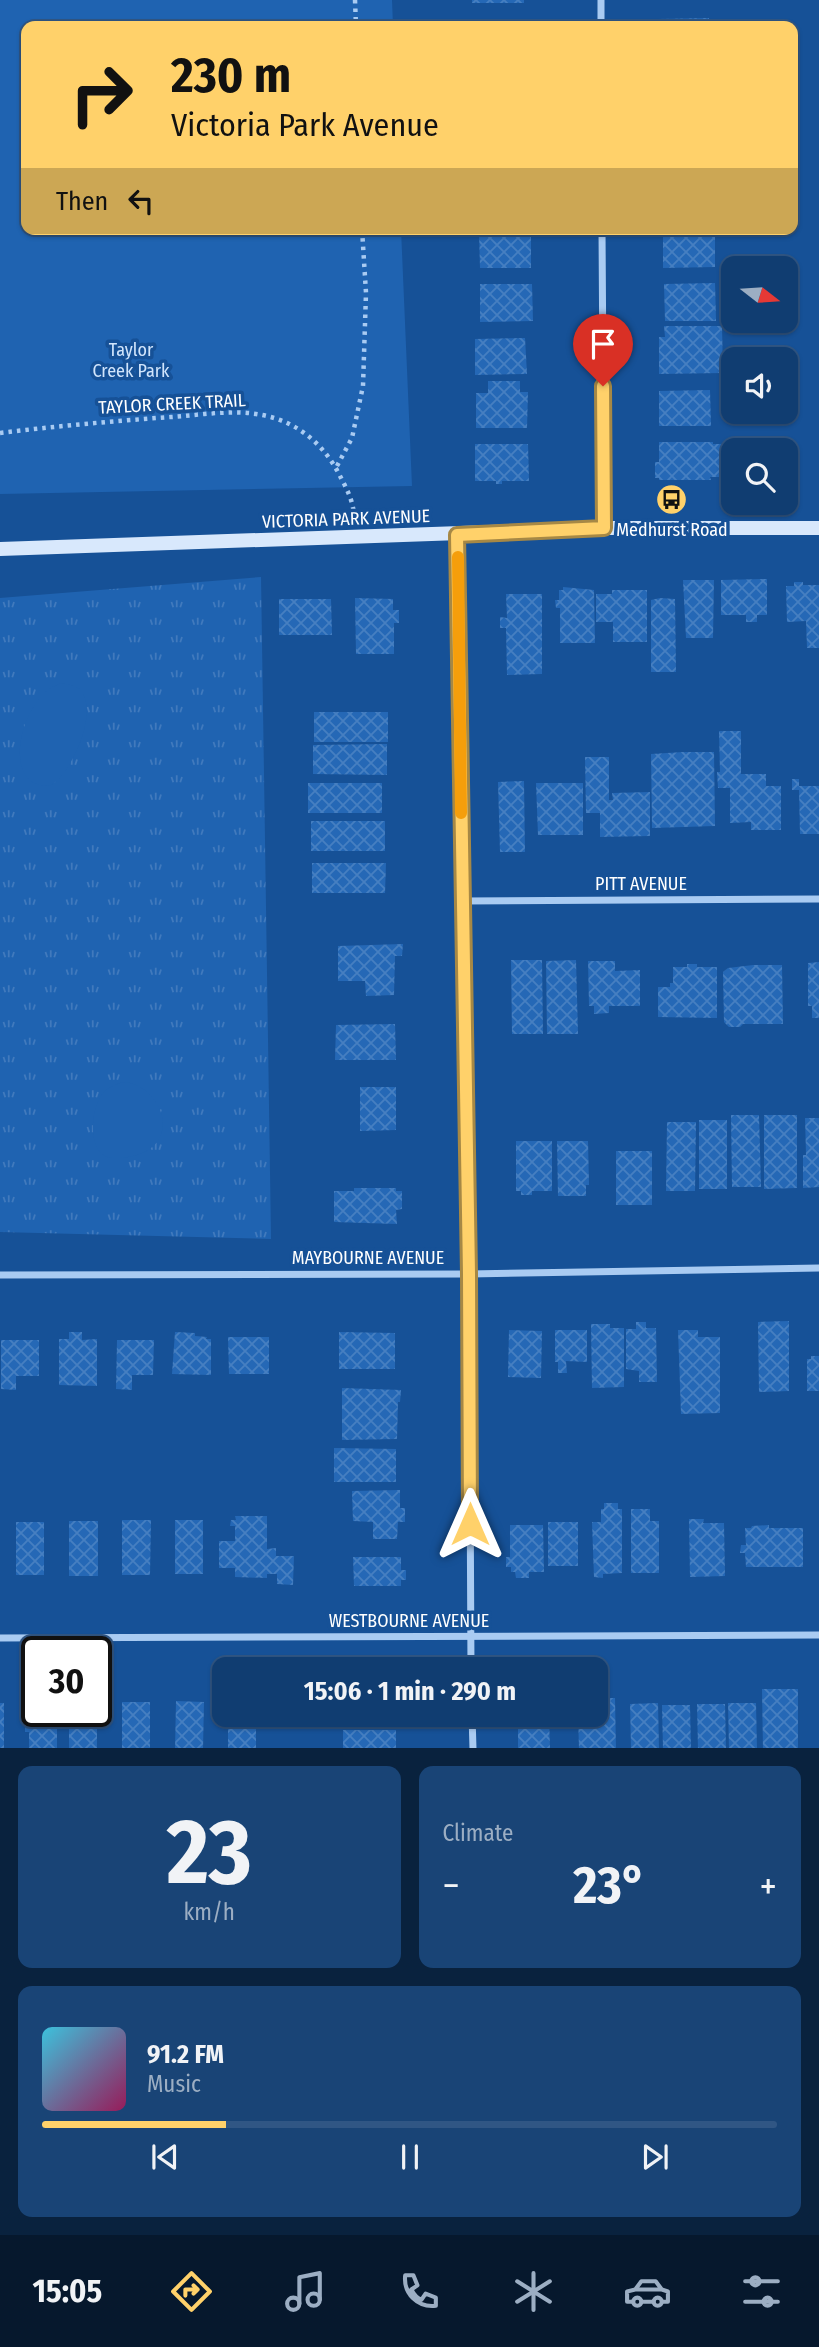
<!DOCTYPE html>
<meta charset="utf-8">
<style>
body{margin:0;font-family:"Fira Sans Condensed",sans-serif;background:#194476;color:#f1f3f6;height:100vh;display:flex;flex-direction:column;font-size:26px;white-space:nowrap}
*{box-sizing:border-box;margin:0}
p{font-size:23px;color:#9caec3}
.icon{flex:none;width:38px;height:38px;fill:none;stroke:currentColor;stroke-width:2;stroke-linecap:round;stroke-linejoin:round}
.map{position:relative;height:1748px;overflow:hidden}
.side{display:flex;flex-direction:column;gap:18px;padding:18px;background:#09223e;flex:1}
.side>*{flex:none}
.guide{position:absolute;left:21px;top:21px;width:777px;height:214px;border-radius:14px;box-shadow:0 2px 5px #0004,0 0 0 2px #305684;background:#ffd16a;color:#111;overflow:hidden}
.needle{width:46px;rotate:107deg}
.fabs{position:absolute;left:721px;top:256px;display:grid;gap:14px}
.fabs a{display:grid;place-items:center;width:77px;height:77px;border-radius:14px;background:#103d71;box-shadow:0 2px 5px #0004,0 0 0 2px #305684;font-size:35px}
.speed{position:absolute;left:21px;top:1636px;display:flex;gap:14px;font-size:35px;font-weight:700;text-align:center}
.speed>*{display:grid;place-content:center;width:91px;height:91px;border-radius:50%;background:#103d71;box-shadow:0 2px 5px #0004,0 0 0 2px #305684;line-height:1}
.speed .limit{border:4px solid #111;border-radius:10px;background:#fff;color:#111}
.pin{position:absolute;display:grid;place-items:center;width:60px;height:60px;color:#fff;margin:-72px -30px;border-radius:50% 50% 50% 0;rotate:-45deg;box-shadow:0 0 7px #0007}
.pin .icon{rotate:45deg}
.me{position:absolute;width:77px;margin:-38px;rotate:0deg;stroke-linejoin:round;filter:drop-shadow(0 0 5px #0008)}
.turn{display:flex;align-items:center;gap:24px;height:147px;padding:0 35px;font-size:32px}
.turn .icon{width:91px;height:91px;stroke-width:2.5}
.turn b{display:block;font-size:49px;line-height:60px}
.then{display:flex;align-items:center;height:66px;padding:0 35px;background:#0003;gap:14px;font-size:26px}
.big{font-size:52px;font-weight:700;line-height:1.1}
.side .card{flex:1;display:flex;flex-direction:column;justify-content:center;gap:10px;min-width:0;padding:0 24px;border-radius:14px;background:#194476}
.side .dial{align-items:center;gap:0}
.dial b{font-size:91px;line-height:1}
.song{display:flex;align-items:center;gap:21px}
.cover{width:84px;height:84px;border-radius:10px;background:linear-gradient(135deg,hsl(190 70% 55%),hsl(330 70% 35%))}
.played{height:7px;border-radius:4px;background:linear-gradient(90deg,#ffd16a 25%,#305684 25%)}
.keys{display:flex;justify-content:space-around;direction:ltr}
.heat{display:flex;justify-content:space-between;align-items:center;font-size:38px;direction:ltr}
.side .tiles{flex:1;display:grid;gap:18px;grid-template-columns:1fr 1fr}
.card:last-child{grid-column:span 2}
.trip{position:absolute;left:212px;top:1657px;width:396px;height:70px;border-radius:14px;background:#103d71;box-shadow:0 2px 5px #0004,0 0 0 2px #305684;font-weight:700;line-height:70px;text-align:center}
.dock{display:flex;height:112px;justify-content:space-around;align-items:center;background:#06182d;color:#9caec3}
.dock .icon{width:49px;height:49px}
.dock .on{color:#ffd16a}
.dock b{font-size:32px;color:#f1f3f6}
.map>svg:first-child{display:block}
.grass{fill:url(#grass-tufts)}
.park{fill:#1f63b1}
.building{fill:url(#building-cross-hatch)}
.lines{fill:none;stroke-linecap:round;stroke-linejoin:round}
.path{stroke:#a9cbf2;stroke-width:4.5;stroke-dasharray:3.5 5;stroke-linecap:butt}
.minor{stroke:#a9cbf2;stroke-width:7}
.secondary{stroke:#d8e8fc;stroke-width:14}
.route-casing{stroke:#a68845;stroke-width:18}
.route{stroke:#ffd16a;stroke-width:12}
.slow{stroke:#f59e0b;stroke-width:12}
.labels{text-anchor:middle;stroke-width:7;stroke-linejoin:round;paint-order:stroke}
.park-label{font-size:18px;fill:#d1e5fc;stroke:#165197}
.street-label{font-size:18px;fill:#fff;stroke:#165197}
.poi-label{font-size:18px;fill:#fff;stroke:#165197}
</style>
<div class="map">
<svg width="819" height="1749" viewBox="0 0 819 1749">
<defs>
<pattern id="grass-tufts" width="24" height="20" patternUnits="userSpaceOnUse" patternTransform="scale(1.75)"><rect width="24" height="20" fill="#1f63b1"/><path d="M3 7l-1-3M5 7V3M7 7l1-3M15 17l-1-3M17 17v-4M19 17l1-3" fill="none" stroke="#417abd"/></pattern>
<pattern id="building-cross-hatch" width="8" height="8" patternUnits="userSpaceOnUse" patternTransform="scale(1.75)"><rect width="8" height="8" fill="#2568b6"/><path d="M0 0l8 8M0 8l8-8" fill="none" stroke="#467fc1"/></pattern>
</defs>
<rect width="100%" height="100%" fill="#165197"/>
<path class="grass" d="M261 577 271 1239 0 1232V598Z"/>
<g class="park">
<path d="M0 0H392L393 26H26V229H401L412 486 0 494Z"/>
<path d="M59 684C113 680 76 771 51 785 0 792 18 699 59 684Z"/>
<path d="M123 1082C163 1084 189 1152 121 1158 114 1158 107 1159 101 1153 88 1139 92 1106 104 1092 109 1087 117 1084 123 1082Z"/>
</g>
<g class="building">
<rect x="472" y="0" width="52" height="3"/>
<path d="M709 18V26H658V19Z"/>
<path d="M478 20H530L532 26H478Z"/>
<path d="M715 230V267L663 268V231Z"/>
<path d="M479 233H531V268H480Z"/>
<path d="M715 283 716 321H665L664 284Z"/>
<path d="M480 284H532L533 321 480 322Z"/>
<path d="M664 326H722L723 373 659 374V337H665Z"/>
<path d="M525 338 527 374 475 375V339Z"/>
<path d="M488 381H520V392H528L527 428H476V393H488Z"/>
<path d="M710 390 711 426H659V391Z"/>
<path d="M659 442H713V444H727V477H710L711 480H659V478H655V462H659Z"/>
<path d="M475 444H528L529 481H502V484H496V481H475Z"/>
<path d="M767 579V615H757V622H746V615H721V580Z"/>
<path d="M683 580H714L713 638H686Z"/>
<path d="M794 582H803V585H819V648H807L806 621 787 622 786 586H794Z"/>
<path d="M563 587 594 590 595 643H560V608H556L555 600H559V590H563Z"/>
<path d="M612 590H647V642H613V622H596V594H612Z"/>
<path d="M506 594H542V674L507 675 506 628H500V617L507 618Z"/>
<path d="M355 598 393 599V610H399V623H394V654H356Z"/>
<path d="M660 598 675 599 676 672H651V600Z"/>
<path d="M279 599H331L332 635H279Z"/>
<rect x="314" y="712" width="74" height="30"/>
<path d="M719 731H741V774H766V786H781V830H751V822L730 823V788H718L717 772H720Z"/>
<path d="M387 744V775L313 774V745Z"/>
<path d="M683 752H714L715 826 652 828 651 754Z"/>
<path d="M585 757H609V800H613L612 793 650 792V836L600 837V813H586Z"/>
<path d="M792 779H799V786H819V834H800L799 790H792Z"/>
<path d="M524 781 525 852H500L498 782Z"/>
<rect x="308" y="783" width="74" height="30"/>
<path d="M536 783H583V835H538Z"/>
<rect x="311" y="821" width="74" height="30"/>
<path d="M312 863H386L385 893H312Z"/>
<path d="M403 944 402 956H395L394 995 366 996 365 981H338V946Z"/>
<path d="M511 960H542L543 1034H512Z"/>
<path d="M576 960 578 1034H547L546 961Z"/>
<path d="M588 961H615V971L640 970V1006H609V1013L594 1014V1006H589Z"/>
<path d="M819 962V1018H812V1006H808V963Z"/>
<path d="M687 964H697V967H717V1018L658 1017V987H670V983H673V967H687Z"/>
<path d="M753 965H782L783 1024H743L740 1027H729L724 1022 723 972 728 968Z"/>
<path d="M395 1024 396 1060H335L336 1025Z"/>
<path d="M360 1087H396V1130L360 1131Z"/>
<path d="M731 1115H759L761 1187H732Z"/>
<path d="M764 1115H797V1188L764 1189Z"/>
<path d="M805 1118H819V1187L803 1188V1155H806Z"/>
<rect x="699" y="1120" width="28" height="69"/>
<path d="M667 1122H696L695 1191H666Z"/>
<path d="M516 1141H552V1191H532V1195H521V1191H516Z"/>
<path d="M557 1141H588L589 1185H586V1196H558Z"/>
<rect x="616" y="1151" width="36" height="54"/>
<path d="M354 1188H396V1191H402V1209L396 1210 397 1224 334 1222V1191H354Z"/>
<path d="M789 1321V1391L759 1392 758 1322Z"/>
<path d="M636 1322H646V1328H656L657 1382H639V1371L626 1369V1329H636Z"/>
<path d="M591 1324H610V1328H624V1387L592 1388Z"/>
<path d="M509 1330 542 1331 541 1378 508 1377Z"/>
<path d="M555 1330H587V1362L566 1361 567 1373H558V1362H555Z"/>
<path d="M678 1330H698V1337H720V1413L681 1414Z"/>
<path d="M69 1332H82V1340L97 1339V1386L59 1385V1339H69Z"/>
<path d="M175 1332 195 1333V1336L207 1337 206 1339H211V1375L172 1374Z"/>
<path d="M339 1332 395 1333V1369H339Z"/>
<path d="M228 1337H269V1374H229Z"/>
<path d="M1 1340H39V1376H16V1390L1 1389Z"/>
<path d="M117 1340H154L153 1375H132V1390L116 1389Z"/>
<path d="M811 1356H819V1391H807V1359H811Z"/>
<path d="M342 1388 401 1390 400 1402H398L397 1439 342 1440Z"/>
<path d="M334 1448 396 1449V1482H334Z"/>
<path d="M400 1490V1508H405V1522H398L397 1539H373V1522L353 1521 352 1491Z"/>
<path d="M604 1503H618V1509H622V1573L603 1574V1578L594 1577 592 1522H601V1509H604Z"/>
<path d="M631 1509H650V1521H659V1573H631Z"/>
<path d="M235 1516H267V1549L276 1548V1556H294L293 1585 277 1584V1574H267V1578L235 1577V1568H219V1541H235V1526H230L231 1520H236Z"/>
<path d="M689 1519H704L703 1523H724L725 1576 690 1577Z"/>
<path d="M122 1520H151L150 1575H122Z"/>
<rect x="175" y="1520" width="28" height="54"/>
<rect x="69" y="1521" width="29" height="55"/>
<rect x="16" y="1522" width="28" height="53"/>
<rect x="548" y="1522" width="30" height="44"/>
<path d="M510 1525H543L544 1572H529V1578H516L515 1572H511V1567H506V1557H510Z"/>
<path d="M769 1525V1528H803V1567H746L745 1553H740L741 1545H746L745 1528H751L752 1526Z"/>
<path d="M353 1557H401V1570H406V1580H401V1586H354Z"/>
<path d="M762 1689H798V1749H763Z"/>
<path d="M595 1698H615L616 1749H579L578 1715H595Z"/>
<path d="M176 1701 204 1702 203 1749H175Z"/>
<rect x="122" y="1702" width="28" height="47"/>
<rect x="0" y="1703" width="4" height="46"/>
<path d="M658 1703 659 1749H631L630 1704Z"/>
<path d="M728 1703H756L757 1749H729Z"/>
<path d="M697 1704H725L726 1749H698Z"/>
<path d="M29 1705H37V1712H57V1749H29V1732H25V1725H29Z"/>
<path d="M662 1705H690L691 1749H663Z"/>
<rect x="69" y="1712" width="28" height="37"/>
<rect x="228" y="1715" width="28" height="34"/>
<rect x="343" y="1715" width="52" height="7"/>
<path d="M518 1715H549L550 1749H518Z"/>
<rect x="343" y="1730" width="53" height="19"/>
</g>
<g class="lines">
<g class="path">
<path d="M355 0 356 26"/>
<path d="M0 433C57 426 114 421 171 417 201 415 233 409 262 415 299 422 326 446 342 480 348 491 353 502 354 515"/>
<path d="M337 466 352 438 363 386 366 293 362 229"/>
</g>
<g class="minor">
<path d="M601 0V26"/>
<path d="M602 229 604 528"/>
<path d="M457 535 469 1274 471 1670"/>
<path d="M462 901 819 899"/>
<path d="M0 1275 469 1274 819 1268"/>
<path d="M0 1638 819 1635"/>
<path d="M472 1715 473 1749"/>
</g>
<path class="secondary" d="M0 549 604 528H819"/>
</g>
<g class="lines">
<defs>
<path id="route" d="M470 1524 469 1274 457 535 604 528 603 386"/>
</defs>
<use href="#route" class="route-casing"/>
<use href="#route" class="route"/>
<path class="slow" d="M458 557 461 813"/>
</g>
<defs>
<symbol id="bus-disc" viewBox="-11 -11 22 22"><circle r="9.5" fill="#ffd16a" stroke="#165197"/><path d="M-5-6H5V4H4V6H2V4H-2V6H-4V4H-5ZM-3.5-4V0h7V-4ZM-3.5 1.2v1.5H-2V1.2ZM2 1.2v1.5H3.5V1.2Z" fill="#111"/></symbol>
</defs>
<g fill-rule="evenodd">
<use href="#bus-disc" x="654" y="482" width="35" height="35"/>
</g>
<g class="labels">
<g class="park-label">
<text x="131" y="356">Taylor<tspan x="131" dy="21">Creek Park</tspan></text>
</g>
<g class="street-label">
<text transform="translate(172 404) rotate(-3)" y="6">TAYLOR CREEK TRAIL</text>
<text transform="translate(346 519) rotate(-2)" y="6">VICTORIA PARK AVENUE</text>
<text x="641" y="890">PITT AVENUE</text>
<text x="368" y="1264">MAYBOURNE AVENUE</text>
<text x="409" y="1627">WESTBOURNE AVENUE</text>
</g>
<g class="poi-label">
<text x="672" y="536">Medhurst Road</text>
</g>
</g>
</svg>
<div class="fabs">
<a><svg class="needle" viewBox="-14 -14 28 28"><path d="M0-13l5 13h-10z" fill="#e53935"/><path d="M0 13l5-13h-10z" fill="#9caec3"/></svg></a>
<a><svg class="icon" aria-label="sound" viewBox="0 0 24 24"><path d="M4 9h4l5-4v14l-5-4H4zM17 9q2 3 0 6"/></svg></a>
<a><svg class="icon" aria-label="search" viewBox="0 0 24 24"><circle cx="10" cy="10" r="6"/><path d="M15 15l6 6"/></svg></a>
</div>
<div class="speed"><div class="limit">30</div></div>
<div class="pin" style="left:603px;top:386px;background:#d93025"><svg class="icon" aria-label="arrive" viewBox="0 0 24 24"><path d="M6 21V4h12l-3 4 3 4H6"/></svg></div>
<svg class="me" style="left:470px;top:1524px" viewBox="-20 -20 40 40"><path d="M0-17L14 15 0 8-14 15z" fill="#ffd16a" stroke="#fff" stroke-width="4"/></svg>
<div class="trip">15:06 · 1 min · 290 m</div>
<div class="guide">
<div class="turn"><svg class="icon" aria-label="right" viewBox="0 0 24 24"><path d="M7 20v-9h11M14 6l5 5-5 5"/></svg><div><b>230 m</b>Victoria Park Avenue</div></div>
<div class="then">Then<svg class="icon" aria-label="left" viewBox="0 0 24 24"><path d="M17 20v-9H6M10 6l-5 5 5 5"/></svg></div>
</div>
</div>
<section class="side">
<div class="tiles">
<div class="card dial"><b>23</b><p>km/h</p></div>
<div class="card"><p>Climate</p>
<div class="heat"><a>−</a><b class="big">23°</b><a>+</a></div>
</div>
<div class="card">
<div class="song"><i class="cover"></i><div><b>91.2 FM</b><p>Music</p></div></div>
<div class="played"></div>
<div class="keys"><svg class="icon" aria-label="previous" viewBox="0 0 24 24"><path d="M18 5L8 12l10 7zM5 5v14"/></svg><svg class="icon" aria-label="pause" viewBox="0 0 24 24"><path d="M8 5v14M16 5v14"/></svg><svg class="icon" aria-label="next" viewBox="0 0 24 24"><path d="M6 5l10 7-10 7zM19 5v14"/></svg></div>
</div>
</div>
</section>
<nav class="dock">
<b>15:05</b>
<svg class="icon on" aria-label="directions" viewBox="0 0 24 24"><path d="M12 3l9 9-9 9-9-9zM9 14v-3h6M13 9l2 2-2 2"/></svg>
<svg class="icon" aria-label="music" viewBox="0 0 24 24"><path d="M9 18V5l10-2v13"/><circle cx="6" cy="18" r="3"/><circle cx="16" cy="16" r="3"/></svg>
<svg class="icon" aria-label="phone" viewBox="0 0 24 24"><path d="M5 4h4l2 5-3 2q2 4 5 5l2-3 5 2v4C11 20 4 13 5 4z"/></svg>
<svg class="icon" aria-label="climate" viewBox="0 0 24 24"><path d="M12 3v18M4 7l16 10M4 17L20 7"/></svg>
<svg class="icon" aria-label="car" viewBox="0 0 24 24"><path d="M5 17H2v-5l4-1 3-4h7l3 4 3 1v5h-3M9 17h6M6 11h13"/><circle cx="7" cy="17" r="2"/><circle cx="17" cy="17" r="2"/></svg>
<svg class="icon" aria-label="filters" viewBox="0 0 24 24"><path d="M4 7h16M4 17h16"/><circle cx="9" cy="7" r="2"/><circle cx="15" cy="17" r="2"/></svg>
</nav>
